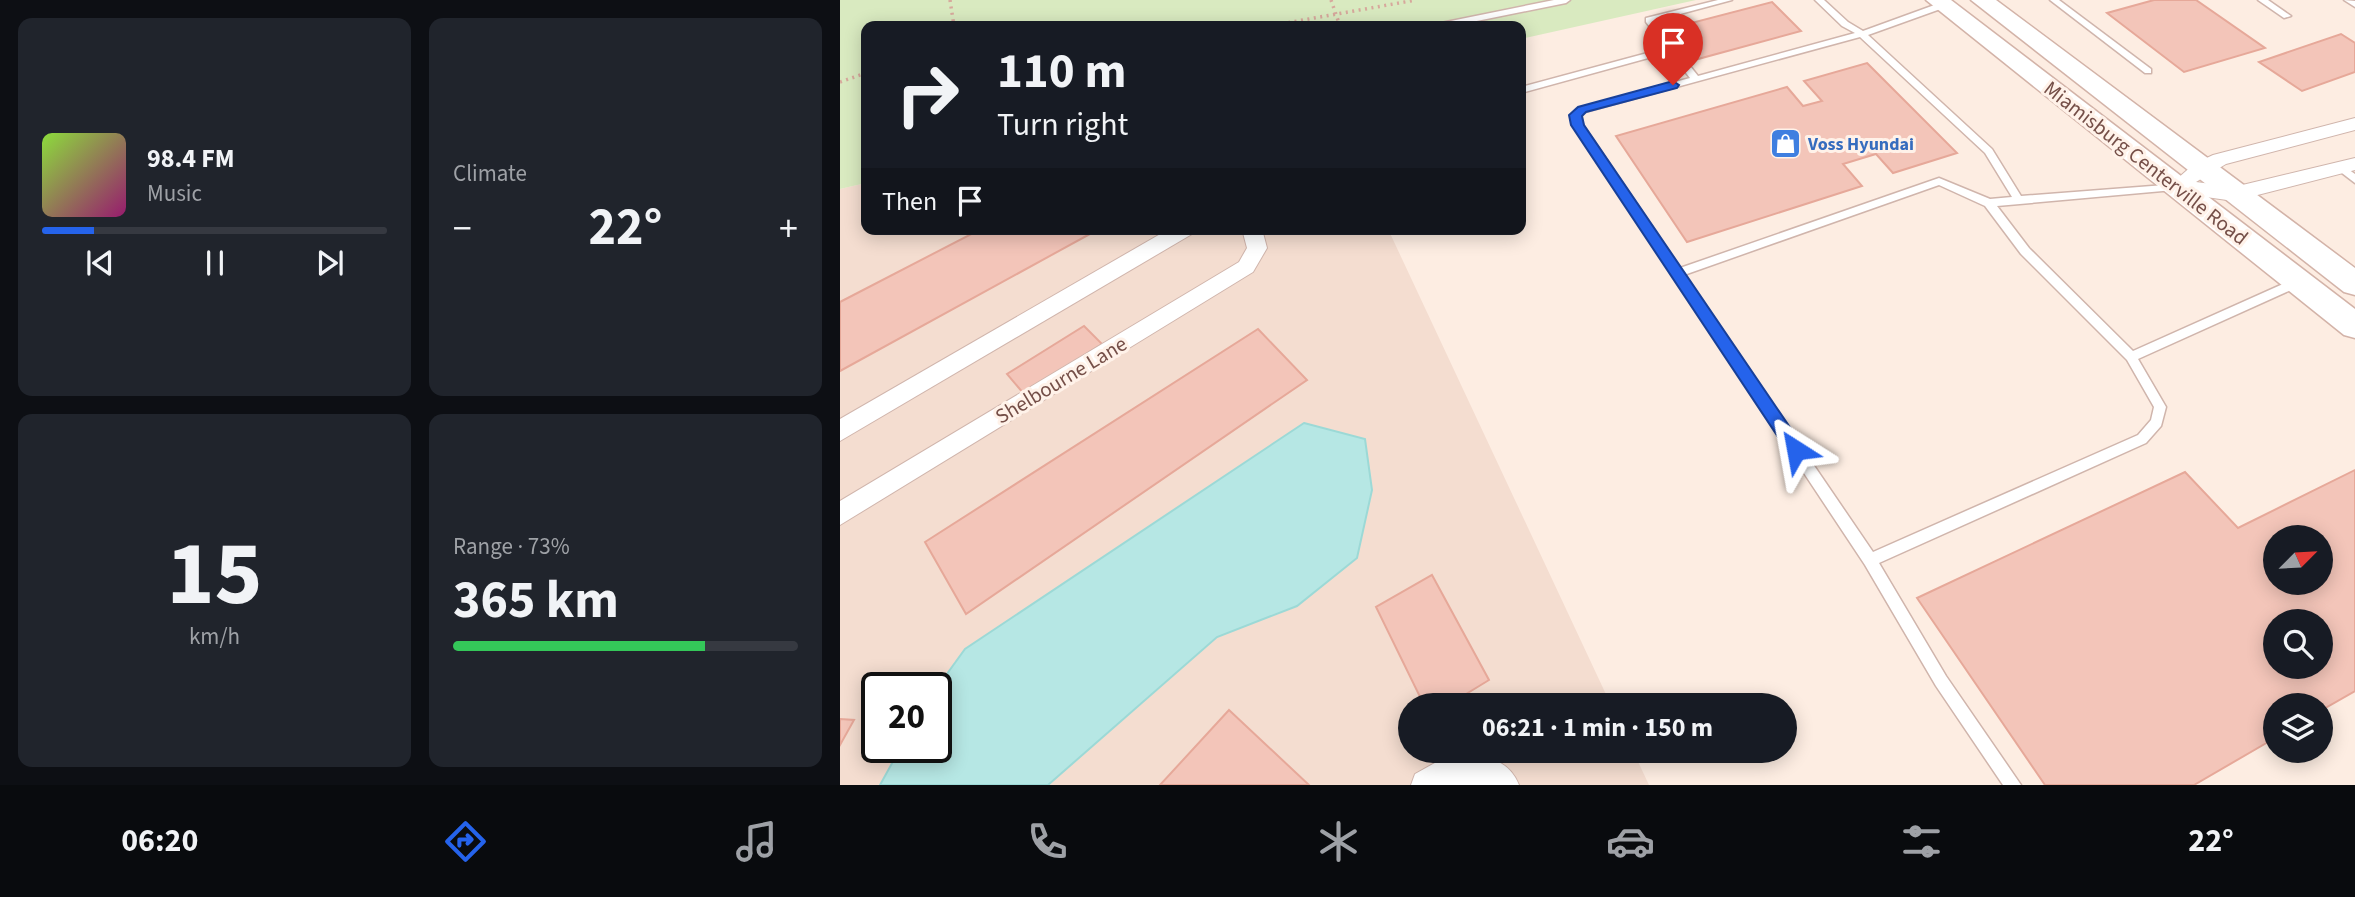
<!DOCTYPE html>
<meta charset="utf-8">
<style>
body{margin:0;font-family:"Source Sans 3",sans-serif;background:#20242c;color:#f1f3f6;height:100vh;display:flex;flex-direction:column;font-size:26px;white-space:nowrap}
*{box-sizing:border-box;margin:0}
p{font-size:23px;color:#9ea1a6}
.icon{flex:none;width:38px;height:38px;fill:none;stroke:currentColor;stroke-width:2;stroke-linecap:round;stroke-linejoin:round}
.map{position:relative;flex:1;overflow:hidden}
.details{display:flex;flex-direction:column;gap:18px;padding:18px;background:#0d0f14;width:840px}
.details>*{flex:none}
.top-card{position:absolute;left:21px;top:21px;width:665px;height:214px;border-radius:14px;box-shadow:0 4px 18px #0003;background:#171b24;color:#f1f3f6;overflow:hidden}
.needle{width:46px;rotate:66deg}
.buttons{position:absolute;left:1423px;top:525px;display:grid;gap:14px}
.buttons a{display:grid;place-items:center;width:70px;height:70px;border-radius:50%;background:#171b24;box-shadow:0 4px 18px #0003;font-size:35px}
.speed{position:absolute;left:21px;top:672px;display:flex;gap:14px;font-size:35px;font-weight:700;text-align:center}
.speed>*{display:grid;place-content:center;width:91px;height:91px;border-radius:50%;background:#171b24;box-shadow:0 4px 18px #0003;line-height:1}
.speed .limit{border:4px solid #111;border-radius:10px;background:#fff;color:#111}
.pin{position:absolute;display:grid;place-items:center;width:60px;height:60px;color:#fff;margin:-72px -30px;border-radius:50% 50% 50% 0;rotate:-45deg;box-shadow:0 0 7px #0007}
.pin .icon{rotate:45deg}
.me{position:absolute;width:77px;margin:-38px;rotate:326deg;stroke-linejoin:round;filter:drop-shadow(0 0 5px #0008)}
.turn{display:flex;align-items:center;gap:24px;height:147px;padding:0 21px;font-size:32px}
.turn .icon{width:91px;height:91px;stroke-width:2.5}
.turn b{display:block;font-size:49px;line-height:60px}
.then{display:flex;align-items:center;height:66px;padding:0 21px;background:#0003;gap:14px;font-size:26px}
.big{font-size:52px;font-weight:700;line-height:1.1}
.details .card{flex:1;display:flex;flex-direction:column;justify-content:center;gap:10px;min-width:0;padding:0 24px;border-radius:14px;background:#20242c}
.details .dial{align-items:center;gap:0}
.dial b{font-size:91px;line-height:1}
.song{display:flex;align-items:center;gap:21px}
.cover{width:84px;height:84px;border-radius:10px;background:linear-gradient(135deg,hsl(90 70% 55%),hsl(320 70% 35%))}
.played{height:7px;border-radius:4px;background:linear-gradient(90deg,#2563eb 15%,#363941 15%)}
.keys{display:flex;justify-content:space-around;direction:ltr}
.heat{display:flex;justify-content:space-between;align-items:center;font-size:38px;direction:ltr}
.charge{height:10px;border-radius:5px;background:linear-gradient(90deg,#34c759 73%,#363941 0)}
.details .tiles{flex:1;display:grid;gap:18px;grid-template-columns:repeat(2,1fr)}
.trip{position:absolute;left:558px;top:693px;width:399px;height:70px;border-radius:35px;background:#171b24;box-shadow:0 4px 18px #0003;font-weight:700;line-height:70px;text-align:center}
.menu{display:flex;height:112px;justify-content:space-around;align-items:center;background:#090b0e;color:#9ea1a6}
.menu .icon{width:49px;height:49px}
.menu .active{color:#2563eb}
.menu b{font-size:32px;color:#f1f3f6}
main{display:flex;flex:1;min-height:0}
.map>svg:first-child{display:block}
.residential{fill:#f4ddd0;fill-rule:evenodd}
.green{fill:#d9eac0}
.water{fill:#b6e7e4;stroke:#9cd9d6;stroke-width:2}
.building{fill:#f3c5b9;stroke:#e6a899;stroke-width:2;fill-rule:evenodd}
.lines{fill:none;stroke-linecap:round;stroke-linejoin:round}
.lane-casing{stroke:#d0b5ac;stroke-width:3}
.street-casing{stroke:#d0b5ac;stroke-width:2}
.secondary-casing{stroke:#d3b3a8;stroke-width:3}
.path{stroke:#d7a89c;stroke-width:3.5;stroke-dasharray:2 4.5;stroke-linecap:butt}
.lane{fill:#fff;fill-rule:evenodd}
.street{fill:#fff;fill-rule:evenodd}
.secondary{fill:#fff;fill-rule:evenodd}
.route{fill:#2563eb;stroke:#184099;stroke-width:2}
.labels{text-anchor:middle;stroke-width:6;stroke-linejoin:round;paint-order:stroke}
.far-shop-label{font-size:18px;font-weight:bold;fill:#366cbe;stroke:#fff2e9;text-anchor:start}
.street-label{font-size:21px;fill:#754f48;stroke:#fff2e9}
</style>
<main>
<section class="details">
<div class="tiles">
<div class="card">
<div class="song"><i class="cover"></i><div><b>98.4 FM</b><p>Music</p></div></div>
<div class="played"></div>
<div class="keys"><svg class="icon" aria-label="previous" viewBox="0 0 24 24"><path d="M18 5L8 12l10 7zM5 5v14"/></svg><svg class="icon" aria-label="pause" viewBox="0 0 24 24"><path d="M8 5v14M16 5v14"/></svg><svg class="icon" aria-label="next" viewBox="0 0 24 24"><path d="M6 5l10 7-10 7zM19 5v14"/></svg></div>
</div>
<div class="card"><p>Climate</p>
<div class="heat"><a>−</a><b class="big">22°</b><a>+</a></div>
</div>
<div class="card dial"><b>15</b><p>km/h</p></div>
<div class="card"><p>Range · 73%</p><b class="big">365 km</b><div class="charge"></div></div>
</div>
</section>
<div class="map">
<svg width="1515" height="785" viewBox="0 0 1515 785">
<rect width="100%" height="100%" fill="#fdede2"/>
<path class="residential" d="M26 183V229H548L771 705H570V751H793L809 785H0V189ZM37 688H96V747H37Z"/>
<path class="green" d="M0 0H856L681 39V26H26V183L0 189Z"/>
<path class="water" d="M464 423 525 439 532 490 517 558 457 606 377 637 208 785H40L61 747H96V689L125 649Z"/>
<g class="building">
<path d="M1314 0H1356L1425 48 1344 72 1267 13Z"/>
<path d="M932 2 961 31 858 59 832 28Z"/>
<path d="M1501 34 1515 43V72L1462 91 1419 62Z"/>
<path d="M1027 63 1117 153 1053 173 1036 154 1003 164 1022 186 847 242 776 136 947 87 963 106 982 101 964 81Z"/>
<path d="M141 229H259L0 371V302Z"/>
<path d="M244 326 262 344 184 394 167 374Z"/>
<path d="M418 329 467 380 126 614 85 542Z"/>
<path d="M1515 470V691L1480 711V705H1435V738L1354 785H1205L1077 598 1345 472 1398 528ZM1435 537H1480V583H1435ZM1435 621H1480V667H1435Z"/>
<path d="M592 575 649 680 608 705H584L536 607Z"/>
<path d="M389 710 469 785H320Z"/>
<path d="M0 719 14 720 0 745Z"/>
</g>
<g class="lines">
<defs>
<g id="lane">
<path d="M714 0H730L726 3 612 26H597L601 23Z"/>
<path d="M878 0H892L814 21 858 76 1015 33 1002 26 975 0H984L1008 22 1023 31 1100 3H1106V7L1028 35 1152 149 1181 196 1338 184V188L1334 190 1157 206 1189 248 1293 351 1454 279H1462L1464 282 1462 285 1298 359 1326 407 1321 426 1306 443 1039 563 1106 676 1181 785H1163L1096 686 1025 565 733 125 731 115 739 108 850 78 830 52 681 93V87L826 48 806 22V18ZM1020 37 1145 153 1172 197 1150 199 1099 178 840 268 743 125 741 116 745 112ZM1099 185 1145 206 1181 254 1287 360 1314 407 1311 420 1298 435 1033 552 844 275Z"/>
<path d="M1210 0H1219L1311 69V73H1305Z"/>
<path d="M1418 0H1428L1451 16 1444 18Z"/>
<path d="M1504 0 1515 1V7Z"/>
<path d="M1502 165 1515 174V183L1498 170V166Z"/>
</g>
<g id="street">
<path d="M1515 118V130L1386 164 1356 182 1394 187 1515 158V170L1394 201 1338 193 1331 191 1329 186 1354 164 1373 155Z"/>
<path d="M329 229H355L352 234 0 441V419Z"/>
<path d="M402 229H422L427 248 413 272 0 525V501L399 262 407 248Z"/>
<path d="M611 754C639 756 667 755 679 785H571L575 774Z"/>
</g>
<g id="secondary">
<path d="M1086 0H1111L1515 309V338L1504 335Z"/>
<path d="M1131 0H1156L1515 268V295L1504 292Z"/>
</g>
</defs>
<use href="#lane" class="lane-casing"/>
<use href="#street" class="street-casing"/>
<use href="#secondary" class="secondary-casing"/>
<g class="path">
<path d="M110 0 114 26"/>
<path d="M491 0 500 26"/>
<path d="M429 26 576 0"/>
<path d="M0 82 26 73"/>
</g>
<use href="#lane" class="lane"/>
<use href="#street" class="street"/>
<use href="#secondary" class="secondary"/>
</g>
<path class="route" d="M833 81 839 85 837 88 746 112 742 116 744 125 962 445 964 450 962 455 956 457 950 455 731 125 729 115 738 107Z"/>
<defs>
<symbol id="shop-square" viewBox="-11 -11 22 22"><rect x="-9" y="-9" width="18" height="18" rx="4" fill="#3f7fe0" stroke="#fff2e9"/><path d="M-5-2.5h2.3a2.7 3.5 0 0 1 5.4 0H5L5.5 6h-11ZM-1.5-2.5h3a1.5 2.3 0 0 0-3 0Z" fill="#fff"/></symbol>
</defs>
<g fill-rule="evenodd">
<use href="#shop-square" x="928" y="126" width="35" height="35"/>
</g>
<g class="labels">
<g class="far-shop-label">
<text x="968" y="150">Voss Hyundai</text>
</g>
<g class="street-label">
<text transform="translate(1306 163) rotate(38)" y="7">Miamisburg Centerville Road</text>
<text transform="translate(221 380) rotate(-31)" y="7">Shelbourne Lane</text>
</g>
</g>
</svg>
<div class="buttons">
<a><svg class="needle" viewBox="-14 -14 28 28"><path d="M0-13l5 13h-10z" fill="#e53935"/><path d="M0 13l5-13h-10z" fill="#9ea1a6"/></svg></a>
<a><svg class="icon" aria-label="search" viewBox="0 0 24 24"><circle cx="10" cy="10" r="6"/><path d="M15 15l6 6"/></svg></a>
<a><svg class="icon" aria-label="layers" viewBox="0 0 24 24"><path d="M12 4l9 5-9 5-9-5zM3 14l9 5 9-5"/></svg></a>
</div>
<div class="speed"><div class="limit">20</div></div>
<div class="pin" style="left:833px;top:85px;background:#d93025"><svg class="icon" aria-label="arrive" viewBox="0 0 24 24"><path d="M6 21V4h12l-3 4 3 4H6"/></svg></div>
<svg class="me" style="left:956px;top:450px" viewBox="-20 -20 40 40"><path d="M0-17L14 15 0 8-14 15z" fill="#2563eb" stroke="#fff" stroke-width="4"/></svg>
<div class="trip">06:21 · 1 min · 150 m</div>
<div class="top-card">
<div class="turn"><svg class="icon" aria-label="right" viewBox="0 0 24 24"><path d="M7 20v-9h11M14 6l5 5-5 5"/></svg><div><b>110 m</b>Turn right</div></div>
<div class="then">Then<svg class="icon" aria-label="arrive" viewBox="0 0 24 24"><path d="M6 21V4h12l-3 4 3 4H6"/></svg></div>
</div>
</div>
</main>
<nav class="menu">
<b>06:20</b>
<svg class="icon active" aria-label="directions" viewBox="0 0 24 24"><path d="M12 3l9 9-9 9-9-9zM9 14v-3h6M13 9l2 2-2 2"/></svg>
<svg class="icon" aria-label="music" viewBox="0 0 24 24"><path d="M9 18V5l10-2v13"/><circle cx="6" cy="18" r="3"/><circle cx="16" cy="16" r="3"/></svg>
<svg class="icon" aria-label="phone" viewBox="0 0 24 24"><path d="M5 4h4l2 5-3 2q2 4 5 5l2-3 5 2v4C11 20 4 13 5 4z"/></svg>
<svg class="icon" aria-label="climate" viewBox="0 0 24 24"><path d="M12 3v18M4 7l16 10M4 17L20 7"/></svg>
<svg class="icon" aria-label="car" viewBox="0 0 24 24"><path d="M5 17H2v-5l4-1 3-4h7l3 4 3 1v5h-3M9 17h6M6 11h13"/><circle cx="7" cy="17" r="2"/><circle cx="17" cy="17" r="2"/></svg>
<svg class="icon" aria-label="filters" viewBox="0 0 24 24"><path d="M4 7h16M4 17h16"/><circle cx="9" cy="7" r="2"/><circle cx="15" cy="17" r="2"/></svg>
<b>22°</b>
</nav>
